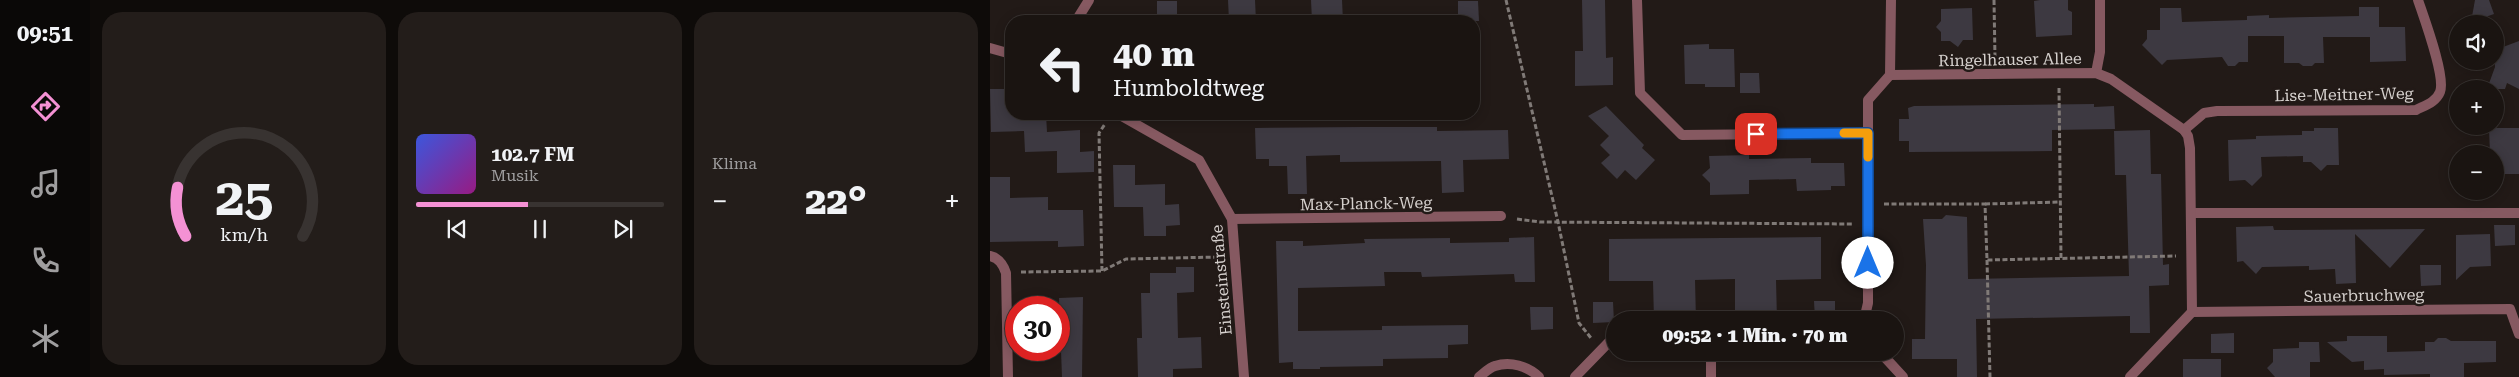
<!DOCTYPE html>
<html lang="de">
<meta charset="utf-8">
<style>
body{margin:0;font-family:"Roboto Serif",serif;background:#231d1a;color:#f1f3f6;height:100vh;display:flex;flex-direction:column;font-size:19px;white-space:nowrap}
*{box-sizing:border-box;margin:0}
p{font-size:16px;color:#9f9e9f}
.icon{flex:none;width:28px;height:28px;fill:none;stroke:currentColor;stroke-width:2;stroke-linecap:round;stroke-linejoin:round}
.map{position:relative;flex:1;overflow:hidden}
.details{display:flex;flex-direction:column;gap:12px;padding:12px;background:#0e0b09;width:900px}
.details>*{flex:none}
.guide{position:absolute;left:15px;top:15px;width:475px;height:105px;border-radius:20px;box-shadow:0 2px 12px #0003,0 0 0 1px #383331;background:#1a1411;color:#f1f3f6;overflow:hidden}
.controls{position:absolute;left:1459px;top:15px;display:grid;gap:10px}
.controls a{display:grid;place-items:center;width:55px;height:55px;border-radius:50%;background:#1a1411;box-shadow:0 2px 12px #0003,0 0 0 1px #383331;font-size:25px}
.speed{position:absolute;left:15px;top:296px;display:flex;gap:10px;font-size:25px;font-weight:700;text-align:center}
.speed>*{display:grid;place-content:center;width:65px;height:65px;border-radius:50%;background:#1a1411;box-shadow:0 2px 12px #0003,0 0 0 1px #383331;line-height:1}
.speed .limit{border:8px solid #d22;background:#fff;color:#111}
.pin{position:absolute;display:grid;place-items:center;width:42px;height:42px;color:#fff;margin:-21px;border-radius:10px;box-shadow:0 2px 8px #0006}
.me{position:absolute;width:55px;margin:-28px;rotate:0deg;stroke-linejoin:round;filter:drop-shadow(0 0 4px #0008)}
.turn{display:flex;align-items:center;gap:18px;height:105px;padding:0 25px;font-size:22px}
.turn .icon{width:65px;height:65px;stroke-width:2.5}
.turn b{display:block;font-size:35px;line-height:42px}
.big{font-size:38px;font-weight:800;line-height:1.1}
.details .card{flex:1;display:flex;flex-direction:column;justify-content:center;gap:8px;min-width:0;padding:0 18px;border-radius:20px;background:#231d1a}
.details .dial{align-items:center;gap:0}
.dial svg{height:130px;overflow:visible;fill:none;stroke:#383331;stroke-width:7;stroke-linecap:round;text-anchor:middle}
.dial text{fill:#f1f3f6;stroke:none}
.song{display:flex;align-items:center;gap:15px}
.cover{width:60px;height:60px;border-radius:8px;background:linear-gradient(135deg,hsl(230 70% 55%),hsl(310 70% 35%))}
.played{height:5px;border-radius:2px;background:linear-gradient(90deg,#f491d4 45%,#383331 45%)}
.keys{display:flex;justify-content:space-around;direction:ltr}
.heat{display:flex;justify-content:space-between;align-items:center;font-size:28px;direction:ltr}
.details .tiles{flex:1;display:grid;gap:12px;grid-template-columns:repeat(3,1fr)}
.trip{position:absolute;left:616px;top:311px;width:298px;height:50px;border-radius:25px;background:#1a1411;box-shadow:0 2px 12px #0003,0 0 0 1px #383331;font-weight:800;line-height:50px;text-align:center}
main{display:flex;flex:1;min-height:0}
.tabs{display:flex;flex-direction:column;width:90px;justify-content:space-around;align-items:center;background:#0a0807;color:#9f9e9f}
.tabs .icon{width:35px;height:35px}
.tabs .active{color:#f491d4}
.tabs b{font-size:22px;color:#f1f3f6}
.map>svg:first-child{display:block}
.building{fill:#3d3941}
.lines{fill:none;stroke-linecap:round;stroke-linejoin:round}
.path{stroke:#807a77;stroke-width:3;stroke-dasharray:5 2.5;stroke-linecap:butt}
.lane{stroke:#865961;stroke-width:10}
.street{stroke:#865961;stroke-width:10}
.route-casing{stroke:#114b97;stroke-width:12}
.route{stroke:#1a73e8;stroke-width:9}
.slow{stroke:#f59e0b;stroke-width:9}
.labels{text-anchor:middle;stroke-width:5;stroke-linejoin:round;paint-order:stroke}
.street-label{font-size:16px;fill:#d5d0cd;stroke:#221a17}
</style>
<main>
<nav class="tabs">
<b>09:51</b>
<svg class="icon active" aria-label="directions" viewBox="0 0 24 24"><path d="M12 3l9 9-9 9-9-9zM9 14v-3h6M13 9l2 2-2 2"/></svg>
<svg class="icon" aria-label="music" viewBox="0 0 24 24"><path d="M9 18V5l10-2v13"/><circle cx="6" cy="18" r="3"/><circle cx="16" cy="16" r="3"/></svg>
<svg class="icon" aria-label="phone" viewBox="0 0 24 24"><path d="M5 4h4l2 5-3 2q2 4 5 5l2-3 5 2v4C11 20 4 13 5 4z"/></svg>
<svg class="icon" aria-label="climate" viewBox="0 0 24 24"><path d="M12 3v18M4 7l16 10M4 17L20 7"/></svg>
</nav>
<section class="details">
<div class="tiles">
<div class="card dial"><svg viewBox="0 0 100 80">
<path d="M14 69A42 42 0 1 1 86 69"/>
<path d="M14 69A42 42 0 0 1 9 39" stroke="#f491d4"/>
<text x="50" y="56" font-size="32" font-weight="700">25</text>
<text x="50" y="72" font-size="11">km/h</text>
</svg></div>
<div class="card">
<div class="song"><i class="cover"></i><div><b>102.7 FM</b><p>Musik</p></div></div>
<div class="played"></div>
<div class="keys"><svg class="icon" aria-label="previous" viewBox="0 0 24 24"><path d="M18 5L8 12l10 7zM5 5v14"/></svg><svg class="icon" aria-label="pause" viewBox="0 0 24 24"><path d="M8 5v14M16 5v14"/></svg><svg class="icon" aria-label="next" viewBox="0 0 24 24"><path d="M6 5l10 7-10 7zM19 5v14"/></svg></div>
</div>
<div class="card"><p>Klima</p>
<div class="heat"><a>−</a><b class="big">22°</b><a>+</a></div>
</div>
</div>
</section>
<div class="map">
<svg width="1529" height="377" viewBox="0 0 1529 377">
<rect width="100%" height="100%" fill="#221a17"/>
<g class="building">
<path d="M238 0H265L266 21H239Z"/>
<path d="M321 0H352L353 21H322Z"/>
<path d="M592 0H615L616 58 623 57V85L585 86V51H593Z"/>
<path d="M1050 0H1078V10L1082 12V35L1046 37 1044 1Z"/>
<path d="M1485 0H1499L1504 14 1481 22Z"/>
<rect x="167" y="1" width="20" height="20"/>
<path d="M468 1H488L489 21H468Z"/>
<path d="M1369 7H1389V27H1415L1416 61 1380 62V37H1333L1334 63H1325L1322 66H1313L1309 63H1294V36H1258V62H1249L1245 66H1238L1232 57 1177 60 1172 65 1152 45 1157 39V30H1170V8H1191L1192 22 1257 20V16L1279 15V18L1369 16Z"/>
<path d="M982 8 983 40H973L968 47 960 41H951V32L946 27 951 21V9Z"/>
<path d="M1529 41V89L1517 83 1515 89H1497L1505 67V50Z"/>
<path d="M719 44V49H744L745 87H715V84H695L694 45Z"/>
<path d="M750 73H769L770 93H750Z"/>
<path d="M0 89H21V114H56L57 132 90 130V152L104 151V172L67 173V151L35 152 34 131 1 132Z"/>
<path d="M1104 104V107L1124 106 1125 129 1062 130V151L919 152V141H909V119H919L918 108 924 106Z"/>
<path d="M616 106 654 145 652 148 665 160 646 180 635 170 627 179 611 163 620 155 610 145 619 136 598 116Z"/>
<path d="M374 127H447V131L518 130 519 159 473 160 474 192 452 193 451 161 350 162V155L316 156 317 194H298L297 166H279V159H266L265 128Z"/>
<path d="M1324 128H1348L1349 165H1337L1331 171 1321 162H1313V156L1271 157 1272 176 1262 186 1255 180 1239 181 1238 140 1266 139V136L1312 135V131H1324Z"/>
<path d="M1499 128H1529V174H1505V154H1500Z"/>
<path d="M1160 130 1161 174H1171L1173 265 1179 264V285L1159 286 1160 333H1140V316L986 319 987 377H967V359H922V339H935L936 265 933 219H952L956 215 977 217 978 279 1139 276 1136 175H1125L1124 131Z"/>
<path d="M759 155V159L821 158V163H854L855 186H841V190L807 191 806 179 759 180V194L720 195V183L712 175 720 168 719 156Z"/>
<path d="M123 165H145V185L175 184V205L189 204 190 225 176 226V236H154L153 207H124Z"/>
<path d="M0 177H20V198L58 197V210H93L94 246 68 247V241L0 242Z"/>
<path d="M1504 225H1525V245L1505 246Z"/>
<path d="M1283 226 1284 230 1435 229 1400 268 1365 234 1366 283 1346 284 1345 269 1319 270V266L1272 267 1266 274 1253 261 1247 262 1246 227Z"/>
<path d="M1500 234 1501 266 1480 267 1466 280V235Z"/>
<path d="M544 237 545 282H525L524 274 432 277 431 272H394L395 286 308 288V331L392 330V326L478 325V344L458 345V358L393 359V366L330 367V369H303V362L289 363 286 241H313V246L375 243 374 239 460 238V243L519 242V238Z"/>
<path d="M831 237V279L786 280 787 320H745V279L705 280 706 320H664L663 281H619V239Z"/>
<path d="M1430 265H1451V285L1431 286Z"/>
<path d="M186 267H204V292L187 293 188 338 211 337 212 368 183 369V377H148L147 338H152L151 293H160V273H186Z"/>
<path d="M93 297 92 377H72L69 298Z"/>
<path d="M824 301H845V320H825Z"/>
<path d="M603 302H623L624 322 603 323Z"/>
<path d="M540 307H563V329L541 330Z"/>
<path d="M1244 333V353H1221V334Z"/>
<path d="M1357 336H1397V352L1435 351V342H1444L1448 338H1456L1461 341H1506V362L1474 363V377H1440V374L1394 375V369L1374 370V361L1362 362 1337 342 1357 341Z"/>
<path d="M1309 342H1329L1330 362H1320V377H1285L1277 368 1283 362V349L1309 348Z"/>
<rect x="1193" y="359" width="38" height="18"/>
</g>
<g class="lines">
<g class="path">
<path d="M516 0 568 222 589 323 601 338"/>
<path d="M1004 0 1005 58"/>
<path d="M1069 88 1071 259"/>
<path d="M894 204H995L997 260 1186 256"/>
<path d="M995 204 1070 202"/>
<path d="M527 219 550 222 863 224"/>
<path d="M997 260 1000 377"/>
<path d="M112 271 109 133 115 124"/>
<path d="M31 272 112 271 136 259 229 257"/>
</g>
<path class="lane" d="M1201 213H1529"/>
<g class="street">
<path d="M647 0 650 93 692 135 878 133"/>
<path d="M86 21 99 0"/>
<path d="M0 48 21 54"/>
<path d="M1106 73 1110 52V0"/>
<path d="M900 75 901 0"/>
<path d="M128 114 209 160 242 219 254 377"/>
<path d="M1194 130 1214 113 1227 111 1426 110C1436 105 1446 102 1450 92 1456 77 1434 18 1428 0"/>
<path d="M242 219 511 216"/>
<path d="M0 256C9 258 13 264 16 273L18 377"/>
<path d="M1202 312 1520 309 1529 334"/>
<path d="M874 320 878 303V100L900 75 1106 73 1121 79 1194 130 1198 136 1200 148 1202 312 1140 377"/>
<path d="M721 352V377"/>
<path d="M890 352 913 377"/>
<path d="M489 377C493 374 500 367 505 366 520 361 538 366 549 377"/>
<path d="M585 377 619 342H625"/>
</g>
</g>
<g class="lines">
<defs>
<path id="route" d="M766 134 878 133V263"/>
</defs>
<use href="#route" class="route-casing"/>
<use href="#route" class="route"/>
<path class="slow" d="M854 133H878V157"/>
</g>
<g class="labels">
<g class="street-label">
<text transform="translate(1020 59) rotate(-1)" y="6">Ringelhauser Allee</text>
<text transform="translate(1354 94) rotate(-1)" y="6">Lise-Meitner-Weg</text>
<text transform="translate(376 203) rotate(-1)" y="6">Max-Planck-Weg</text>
<text transform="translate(231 280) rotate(-95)" y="6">Einsteinstraße</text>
<text transform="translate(1374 295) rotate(-1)" y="6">Sauerbruchweg</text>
</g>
</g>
</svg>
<div class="controls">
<a><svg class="icon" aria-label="sound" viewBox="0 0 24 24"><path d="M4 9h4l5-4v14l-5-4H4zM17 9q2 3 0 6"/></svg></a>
<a>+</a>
<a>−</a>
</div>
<div class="speed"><div class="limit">30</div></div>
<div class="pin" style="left:766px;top:134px;background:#d93025"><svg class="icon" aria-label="arrive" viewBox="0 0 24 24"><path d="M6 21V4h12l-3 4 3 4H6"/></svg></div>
<svg class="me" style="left:878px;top:263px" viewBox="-20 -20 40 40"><circle r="19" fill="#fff"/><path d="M0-13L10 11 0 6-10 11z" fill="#1a73e8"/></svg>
<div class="trip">09:52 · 1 Min. · 70 m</div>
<div class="guide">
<div class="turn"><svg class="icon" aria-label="left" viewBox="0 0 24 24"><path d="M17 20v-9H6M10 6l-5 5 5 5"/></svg><div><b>40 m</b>Humboldtweg</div></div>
</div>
</div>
</main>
